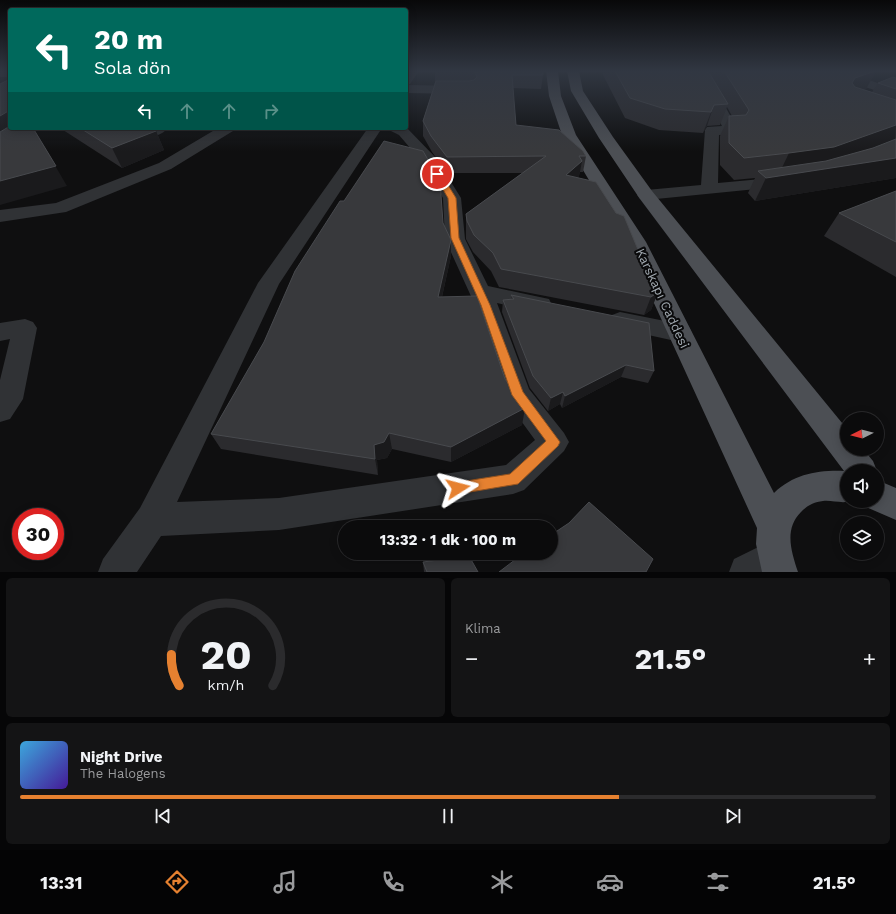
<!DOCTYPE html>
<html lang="tr">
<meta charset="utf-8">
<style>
body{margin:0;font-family:"Work Sans",sans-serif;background:#141415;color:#f1f3f6;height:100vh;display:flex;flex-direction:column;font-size:15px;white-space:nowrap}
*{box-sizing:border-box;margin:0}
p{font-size:13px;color:#9a9b9d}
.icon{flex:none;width:22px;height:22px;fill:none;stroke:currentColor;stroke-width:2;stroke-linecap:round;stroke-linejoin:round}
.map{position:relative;height:572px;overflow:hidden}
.drawer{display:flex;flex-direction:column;gap:6px;padding:6px;background:#060607;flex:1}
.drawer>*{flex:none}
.banner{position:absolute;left:8px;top:8px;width:400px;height:122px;border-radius:4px;box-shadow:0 2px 10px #0003,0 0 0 1px #2b2b2d;background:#00695c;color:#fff;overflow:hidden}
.needle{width:26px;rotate:264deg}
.buttons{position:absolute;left:840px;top:412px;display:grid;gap:8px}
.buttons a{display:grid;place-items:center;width:44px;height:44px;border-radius:50%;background:#0b0b0c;box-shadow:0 2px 10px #0003,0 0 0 1px #2b2b2d;font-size:20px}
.speed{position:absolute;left:12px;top:508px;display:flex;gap:8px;font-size:20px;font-weight:700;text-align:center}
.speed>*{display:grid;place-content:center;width:52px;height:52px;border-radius:50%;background:#0b0b0c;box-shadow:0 2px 10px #0003,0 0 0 1px #2b2b2d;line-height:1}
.speed .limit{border:6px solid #d22;background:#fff;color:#111}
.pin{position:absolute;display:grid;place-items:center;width:34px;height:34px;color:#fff;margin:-17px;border:2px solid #fff;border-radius:50%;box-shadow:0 1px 4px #0007}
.me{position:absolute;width:44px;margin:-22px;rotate:81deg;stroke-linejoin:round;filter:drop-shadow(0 0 3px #0008)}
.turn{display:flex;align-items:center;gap:14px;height:84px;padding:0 20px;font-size:18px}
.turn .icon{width:52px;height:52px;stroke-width:2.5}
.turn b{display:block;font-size:28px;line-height:34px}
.lanes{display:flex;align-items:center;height:38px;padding:0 20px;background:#0003;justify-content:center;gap:20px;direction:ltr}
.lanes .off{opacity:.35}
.big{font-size:30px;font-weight:700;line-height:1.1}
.drawer .widget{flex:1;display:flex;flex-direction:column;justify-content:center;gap:6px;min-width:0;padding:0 14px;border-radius:6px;background:#141415}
.drawer .dial{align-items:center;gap:0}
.dial svg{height:104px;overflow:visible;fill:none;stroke:#2b2b2d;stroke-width:7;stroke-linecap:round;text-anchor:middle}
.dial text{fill:#f1f3f6;stroke:none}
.song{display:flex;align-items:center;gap:12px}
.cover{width:48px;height:48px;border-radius:6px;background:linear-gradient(135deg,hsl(200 70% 55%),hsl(260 70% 35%))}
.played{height:4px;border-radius:2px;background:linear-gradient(90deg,#e68130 70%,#2b2b2d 70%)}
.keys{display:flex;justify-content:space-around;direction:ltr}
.heat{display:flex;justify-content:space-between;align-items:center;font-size:22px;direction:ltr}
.drawer .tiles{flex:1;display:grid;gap:6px;grid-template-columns:1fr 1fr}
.widget:last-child{grid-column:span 2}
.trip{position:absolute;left:338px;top:520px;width:220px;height:40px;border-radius:20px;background:#0b0b0c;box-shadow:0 2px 10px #0003,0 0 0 1px #2b2b2d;font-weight:700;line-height:40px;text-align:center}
.tab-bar{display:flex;height:64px;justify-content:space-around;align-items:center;background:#040405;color:#9a9b9d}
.tab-bar .icon{width:28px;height:28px}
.tab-bar .active{color:#e68130}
.tab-bar b{font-size:18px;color:#f1f3f6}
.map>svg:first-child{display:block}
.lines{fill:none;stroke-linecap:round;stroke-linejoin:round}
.minor{fill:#303235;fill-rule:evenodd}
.major{fill:#4c4f54;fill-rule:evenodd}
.wall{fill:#2b2b2e}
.shaded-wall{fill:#1a1a1c}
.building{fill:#38393c;stroke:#484a4e}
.route{fill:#e68130;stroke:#96541f}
.labels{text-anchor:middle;stroke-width:4;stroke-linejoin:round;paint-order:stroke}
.street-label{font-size:13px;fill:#a1a9b0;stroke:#0a0a0b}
</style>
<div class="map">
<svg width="896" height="572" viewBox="0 0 896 572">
<rect width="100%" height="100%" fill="#0f0f10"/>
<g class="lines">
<g class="minor">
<rect x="0" y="71" width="10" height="6"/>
<path d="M407 71H419L410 84 406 85Z"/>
<path d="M693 71H705L739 131 737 134 719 135 718 183 782 177 788 178 791 182 788 186 646 200 640 199 637 195 640 191 646 190 701 185 705 130 707 127 722 126Z"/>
<path d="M823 71H841L896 89V97L825 74Z"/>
<path d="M406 85 463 86 467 87 469 90 467 93 463 94 406 93Z"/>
<path d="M406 127 436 158 461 198 465 239 488 286 549 299 552 305 549 311 541 313 497 303 529 389 564 433 569 442 564 451 524 490 513 494 279 530 161 536 137 572H98L103 559 140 508 258 283 368 128H382L279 284 177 502 279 498 506 465 535 440 508 403 504 395 475 305 445 239 443 198 423 163 399 135 391 131 389 128Z"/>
<path d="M149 128H167C163 135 154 137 147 135L145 132Z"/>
<path d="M218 128H235L233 131 171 169 66 212 0 222V210L56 203 159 163Z"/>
<path d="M620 312 680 324 689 327 692 333 689 339 680 342 612 327 608 321 612 315Z"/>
<path d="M25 319 33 322 37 328 23 399 10 419 0 422V380L10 339 0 341V323Z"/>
<path d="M775 539 787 544 792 556 787 568 781 572H729L734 559Z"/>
</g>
<g class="major">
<path d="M546 71H558L561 96 576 135 646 242 774 493C794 474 818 470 844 471L640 199 599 138 571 91 567 71H579L583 91 613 137 652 191 847 429V449H863L873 461 877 471V472L847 471V501H851C842 504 832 500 823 501 814 502 808 505 801 512 784 529 791 551 798 572H762L756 544 757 528 626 242 562 135 549 96Z"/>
<path d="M877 480 896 488V520L866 507 863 501H877Z"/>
</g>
</g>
<g class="wall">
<path d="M435 71H543V75L541 89 513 88 516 125 586 156 583 172H580L578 178 649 276 658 292 651 310 644 315 499 287 491 271 473 252 466 239V214L524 173H447L432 152 423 136V121L435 82Z"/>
<path d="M602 71H876L866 89 864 90 872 92 878 83 896 78V178L755 201 748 193 755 178 734 180 720 165V136L729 116H732L727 107 720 125 707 126 703 133 659 130 625 118 603 75Z"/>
<path d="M60 128H147L156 131 164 150 122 168Z"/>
<path d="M896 191V277L824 236 839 213Z"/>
<path d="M443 223 451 240V256L442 297 505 379 525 408 522 425 451 462 392 449 387 458 377 460 378 475 221 449 211 434 264 342Z"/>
<path d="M511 295 654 371 648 383 621 377 562 408 560 404 548 411 530 388 502 312 503 300 511 299Z"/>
<path d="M423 562 478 572H424Z"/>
</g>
<g class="shaded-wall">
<path d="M875 71H876L866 89 844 98 855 78Z"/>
<path d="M714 105 707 126 703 133 711 112Z"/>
<path d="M10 110V128L0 142V116Z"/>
<path d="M896 125 895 142 778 176 789 153Z"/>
<path d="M33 128 67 186 0 205V181Z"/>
<path d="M156 131 164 150 122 168 112 148Z"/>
<path d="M896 158V178L755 201 766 178Z"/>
<path d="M582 161 579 177 563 191 566 175Z"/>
<path d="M451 240V256L438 314V297Z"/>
<path d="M658 292 651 310 644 315 651 297Z"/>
<path d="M626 365 621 377 562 408 565 396Z"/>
<path d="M563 392 560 404 548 411 551 398Z"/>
<path d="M525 408 522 425 451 462V447Z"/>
<path d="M389 433 392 449 387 458 377 460 378 475 375 459 374 445Z"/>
</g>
<g class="building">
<path d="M470 71H543V75H512L516 125 559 130 583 151 586 156H579L582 161 566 175 596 182 616 213 624 216 649 276 653 279 658 292 651 297 501 269 493 253 474 235 467 221 466 214 546 156 447 157 431 136 423 121 436 81H469L474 80 477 77 475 72Z"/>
<path d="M615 71H708L728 104 714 105 711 112 665 109 630 98Z"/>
<path d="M724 71H875L855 78 852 83 855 87 896 100V125L834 147 789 153 744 158 729 143V116L746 115 749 110Z"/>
<path d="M893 77 896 78V89L878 83Z"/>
<path d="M10 79V85L7 83 10 89V110L0 116V84Z"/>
<path d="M10 126V128H33L56 166 0 181V132Z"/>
<path d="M80 128H147L156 131 112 148Z"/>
<path d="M896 139V158L766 178 758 171 826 161 873 148Z"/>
<path d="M384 141 423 151 440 181 443 223 451 240 438 297 477 296 505 379 525 408 451 447 389 433 384 442 374 445 375 459 211 434 264 342 295 271 340 201H344Z"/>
<path d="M896 191V242L839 213Z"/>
<path d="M511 295 649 323 654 371 626 365 565 396 563 392 551 398 533 376 503 300 514 299Z"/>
<path d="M589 502 653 559 646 572H499L524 553H551V535L569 523Z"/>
<path d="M469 556 478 572H427L423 562Z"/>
</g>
<linearGradient id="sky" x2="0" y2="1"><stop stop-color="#080809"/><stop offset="0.47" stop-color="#313742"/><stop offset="1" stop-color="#313742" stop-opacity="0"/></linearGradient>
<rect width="896" height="151" fill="url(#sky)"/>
<path class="route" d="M437 171 440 172 456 198 459 238 490 305 523 392 560 442 558 446 518 484 458 494 453 492 451 488 453 483 510 474 546 441 512 395 481 305 451 238 448 198 434 174Z"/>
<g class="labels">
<g class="street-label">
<text transform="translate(663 298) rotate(65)" y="5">Karskapı Caddesi</text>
</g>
</g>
</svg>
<div class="buttons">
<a><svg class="needle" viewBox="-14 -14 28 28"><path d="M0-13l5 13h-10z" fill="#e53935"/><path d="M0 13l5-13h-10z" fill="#9a9b9d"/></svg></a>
<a><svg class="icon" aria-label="sound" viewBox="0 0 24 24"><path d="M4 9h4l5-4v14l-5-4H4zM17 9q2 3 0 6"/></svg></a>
<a><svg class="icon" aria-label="layers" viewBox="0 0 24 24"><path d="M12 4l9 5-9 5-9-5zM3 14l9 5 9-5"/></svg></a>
</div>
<div class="speed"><div class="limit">30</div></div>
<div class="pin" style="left:437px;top:174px;background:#d93025"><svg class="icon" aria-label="arrive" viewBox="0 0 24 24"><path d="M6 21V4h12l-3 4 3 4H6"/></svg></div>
<svg class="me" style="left:458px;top:488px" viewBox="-20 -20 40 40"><path d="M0-17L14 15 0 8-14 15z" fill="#e68130" stroke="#fff" stroke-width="4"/></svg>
<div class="trip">13:32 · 1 dk · 100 m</div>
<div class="banner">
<div class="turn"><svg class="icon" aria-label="left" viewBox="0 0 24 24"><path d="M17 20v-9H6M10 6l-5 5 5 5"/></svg><div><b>20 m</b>Sola dön</div></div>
<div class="lanes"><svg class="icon" aria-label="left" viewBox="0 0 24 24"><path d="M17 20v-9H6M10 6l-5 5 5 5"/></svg><svg class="icon off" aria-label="ahead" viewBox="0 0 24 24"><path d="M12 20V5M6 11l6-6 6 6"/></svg><svg class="icon off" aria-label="ahead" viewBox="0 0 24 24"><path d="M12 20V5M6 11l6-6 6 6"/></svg><svg class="icon off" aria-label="right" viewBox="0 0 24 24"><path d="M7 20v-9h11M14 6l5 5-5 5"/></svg></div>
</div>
</div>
<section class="drawer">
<div class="tiles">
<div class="widget dial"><svg viewBox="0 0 100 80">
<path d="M14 69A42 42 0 1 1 86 69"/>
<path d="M14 69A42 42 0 0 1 8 45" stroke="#e68130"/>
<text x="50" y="56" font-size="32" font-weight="700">20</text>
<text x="50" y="72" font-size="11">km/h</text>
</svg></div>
<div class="widget"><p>Klima</p>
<div class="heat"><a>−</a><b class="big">21.5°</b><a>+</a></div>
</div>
<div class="widget">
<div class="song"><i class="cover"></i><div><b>Night Drive</b><p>The Halogens</p></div></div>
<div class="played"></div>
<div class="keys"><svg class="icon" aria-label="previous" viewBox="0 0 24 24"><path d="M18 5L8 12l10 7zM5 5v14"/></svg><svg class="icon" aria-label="pause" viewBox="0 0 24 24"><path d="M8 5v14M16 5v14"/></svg><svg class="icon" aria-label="next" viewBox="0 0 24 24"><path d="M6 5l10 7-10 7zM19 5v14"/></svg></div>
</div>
</div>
</section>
<nav class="tab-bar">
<b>13:31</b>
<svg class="icon active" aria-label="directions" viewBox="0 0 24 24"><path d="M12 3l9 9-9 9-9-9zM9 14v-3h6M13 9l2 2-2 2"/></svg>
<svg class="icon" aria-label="music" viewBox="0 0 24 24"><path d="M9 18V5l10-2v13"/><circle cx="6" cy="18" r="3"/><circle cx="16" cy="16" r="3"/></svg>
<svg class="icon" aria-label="phone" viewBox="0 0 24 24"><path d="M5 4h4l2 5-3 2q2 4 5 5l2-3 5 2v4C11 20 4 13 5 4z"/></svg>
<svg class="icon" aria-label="climate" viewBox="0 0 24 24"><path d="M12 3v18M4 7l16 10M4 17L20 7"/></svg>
<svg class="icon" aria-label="car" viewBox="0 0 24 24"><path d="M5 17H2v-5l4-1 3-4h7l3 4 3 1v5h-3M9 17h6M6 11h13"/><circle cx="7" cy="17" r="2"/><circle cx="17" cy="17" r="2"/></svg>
<svg class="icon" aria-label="filters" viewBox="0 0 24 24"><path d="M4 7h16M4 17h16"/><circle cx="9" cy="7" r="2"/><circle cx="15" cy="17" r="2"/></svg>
<b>21.5°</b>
</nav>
